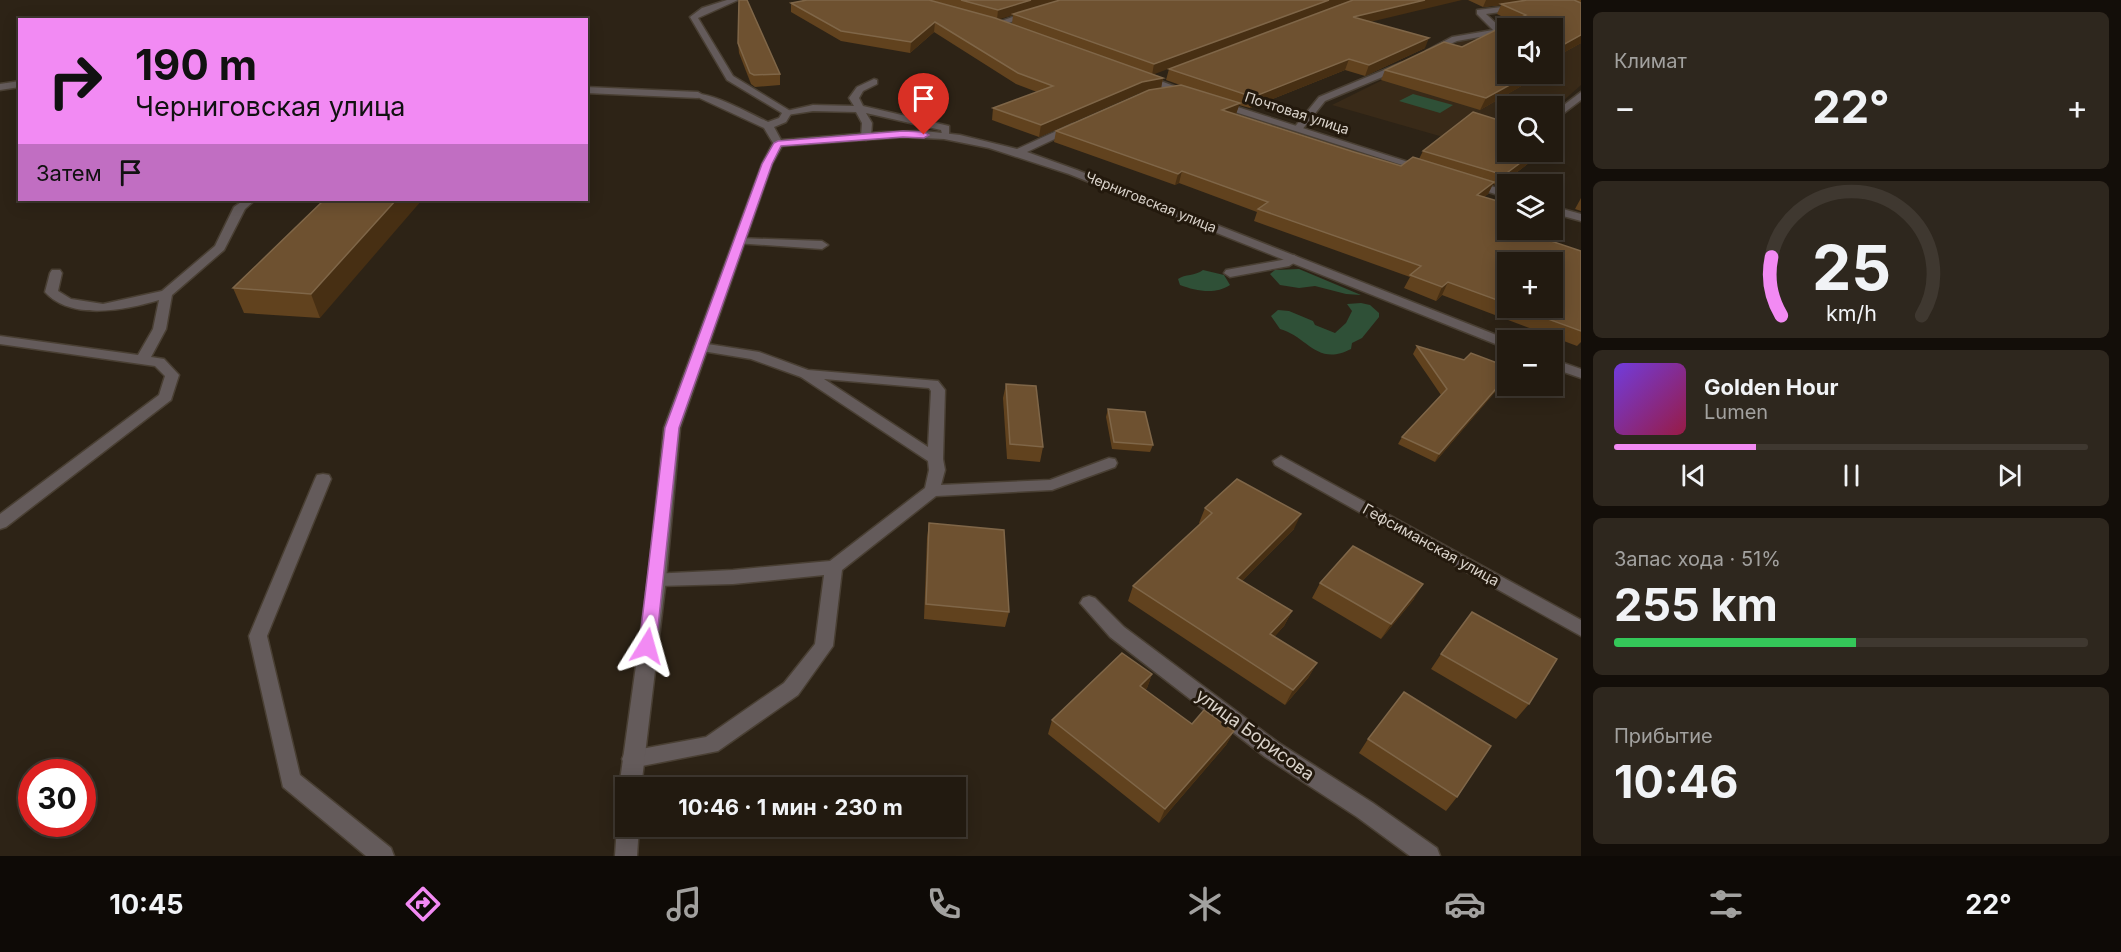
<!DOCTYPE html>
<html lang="ru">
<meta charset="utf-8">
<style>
body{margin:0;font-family:Inter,sans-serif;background:#2e271e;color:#f1f3f6;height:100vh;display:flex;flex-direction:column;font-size:22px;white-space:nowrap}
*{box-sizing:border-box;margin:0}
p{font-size:20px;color:#a2a19f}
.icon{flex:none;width:33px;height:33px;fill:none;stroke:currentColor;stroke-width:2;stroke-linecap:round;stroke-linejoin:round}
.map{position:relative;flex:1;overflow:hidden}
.side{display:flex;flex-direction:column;gap:12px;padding:12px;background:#130e09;width:540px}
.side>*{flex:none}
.top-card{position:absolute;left:18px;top:18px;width:570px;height:183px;border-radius:0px;box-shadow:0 3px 15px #0003,0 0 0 2px #3f3830;background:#f28af3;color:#111;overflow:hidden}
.buttons{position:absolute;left:1497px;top:18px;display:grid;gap:12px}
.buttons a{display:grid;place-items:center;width:66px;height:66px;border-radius:0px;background:#221a10;box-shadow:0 3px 15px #0003,0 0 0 2px #3f3830;font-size:30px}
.speed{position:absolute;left:18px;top:759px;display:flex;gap:12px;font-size:30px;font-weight:700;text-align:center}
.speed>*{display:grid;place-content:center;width:78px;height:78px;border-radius:50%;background:#221a10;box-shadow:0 3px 15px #0003,0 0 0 2px #3f3830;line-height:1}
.speed .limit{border:9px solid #d22;background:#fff;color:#111}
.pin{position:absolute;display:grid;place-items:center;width:51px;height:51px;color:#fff;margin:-62px -26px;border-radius:50% 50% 50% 0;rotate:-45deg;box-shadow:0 0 6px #0007}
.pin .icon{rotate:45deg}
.me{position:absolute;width:66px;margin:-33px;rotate:8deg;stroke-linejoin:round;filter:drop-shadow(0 0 4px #0008)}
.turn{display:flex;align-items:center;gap:21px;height:126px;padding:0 18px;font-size:27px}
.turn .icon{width:78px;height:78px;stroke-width:2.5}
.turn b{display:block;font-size:42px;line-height:51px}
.then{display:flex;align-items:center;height:57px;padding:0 18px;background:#0003;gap:12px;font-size:22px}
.big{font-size:45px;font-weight:700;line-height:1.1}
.side .widget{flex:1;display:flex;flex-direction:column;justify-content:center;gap:9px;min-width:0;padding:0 21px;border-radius:9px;background:#2e271e}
.side .dial{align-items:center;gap:0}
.dial svg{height:156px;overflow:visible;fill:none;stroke:#3f3830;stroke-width:7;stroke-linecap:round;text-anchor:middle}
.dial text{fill:#f1f3f6;stroke:none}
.song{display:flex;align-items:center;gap:18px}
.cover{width:72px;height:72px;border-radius:9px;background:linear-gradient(135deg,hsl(260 70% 55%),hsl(340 70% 35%))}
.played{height:6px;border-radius:3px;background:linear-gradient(90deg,#f28af3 30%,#3f3830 30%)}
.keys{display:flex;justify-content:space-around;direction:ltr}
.heat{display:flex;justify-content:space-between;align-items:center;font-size:33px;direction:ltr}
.charge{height:9px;border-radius:4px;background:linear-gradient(90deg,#34c759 51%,#3f3830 0)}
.trip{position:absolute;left:615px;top:777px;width:351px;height:60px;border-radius:0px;background:#221a10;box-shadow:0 3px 15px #0003,0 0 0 2px #3f3830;font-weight:700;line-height:60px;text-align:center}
.tabs{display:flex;height:96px;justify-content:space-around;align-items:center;background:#0e0a06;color:#a2a19f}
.tabs .icon{width:42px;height:42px}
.tabs .selected{color:#f28af3}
.tabs b{font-size:27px;color:#f1f3f6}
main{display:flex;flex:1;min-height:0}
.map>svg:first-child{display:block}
.built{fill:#392a18}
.green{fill:#2f5037}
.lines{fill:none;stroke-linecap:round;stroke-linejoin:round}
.lane-casing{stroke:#493f33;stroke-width:3}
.street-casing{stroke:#493f33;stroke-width:3}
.lane{fill:#645b5b;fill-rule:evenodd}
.street{fill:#645b5b;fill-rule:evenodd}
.wall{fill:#61421e;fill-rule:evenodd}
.shaded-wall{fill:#472f13}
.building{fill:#6e5130;stroke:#7f6648;stroke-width:1.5}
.route{fill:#f28af3;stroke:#9d5a9e;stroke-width:1.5}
.labels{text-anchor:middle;stroke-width:6;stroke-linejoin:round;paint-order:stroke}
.far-street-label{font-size:14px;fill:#d9d2ca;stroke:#23190d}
.street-label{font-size:15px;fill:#d9d2ca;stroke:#23190d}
.near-street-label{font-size:18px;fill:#d9d2ca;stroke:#23190d}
</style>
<main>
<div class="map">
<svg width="1581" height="856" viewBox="0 0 1581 856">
<rect width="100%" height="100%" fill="#2d2316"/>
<path class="built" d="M1581 31V85L1553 110 1552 106H1508L1507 149 1502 154 1332 105 1461 41 1507 37 1508 74H1552L1553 33Z"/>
<g class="green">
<path d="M1413 94 1453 105 1440 113 1399 101Z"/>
<path d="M1299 269 1361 295 1346 294 1315 286 1299 288 1280 285 1270 274 1275 270Z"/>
<path d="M1203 270 1224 275 1230 285C1215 295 1196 291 1180 285L1178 279C1185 274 1195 276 1203 270Z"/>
<path d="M1361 303 1370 305 1379 313V317L1362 338 1352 343 1351 349C1317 367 1307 336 1280 329L1271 316 1278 310 1289 311 1313 321 1315 325 1335 333 1346 323 1352 311 1347 304Z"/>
</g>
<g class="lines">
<defs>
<g id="lane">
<path d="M1519 5 1522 9 1486 14 1502 29V33L1457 41 1430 53 1426 51 1452 37 1493 30 1477 14V10Z"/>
<path d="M1401 63 1405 66 1404 68 1325 101 1301 131 1293 129 1319 97Z"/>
<path d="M874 79 877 80V84L863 91 859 98 863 106 949 126V138H943L941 130 866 113 872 123 871 137 866 140 861 137 862 123 856 112 813 111 787 115 782 112 813 105 854 106 849 98 857 87Z"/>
<path d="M20 81V87L0 90V84Z"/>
<path d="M586 87 698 92 703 95 698 98 586 93Z"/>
<path d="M1581 92V100L1552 122V114Z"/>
<path d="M244 200H255L245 209 224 250 172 295 166 329 151 357 164 359 179 375 171 400 6 527 0 529V514L159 395 165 376 155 366 0 344V336L138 355 153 329 159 300C126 310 71 321 45 292L50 273 52 270H60L62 273 58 291 71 299 103 304 162 291 215 246 234 207Z"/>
<path d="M739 238 822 241 828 245 822 249 735 243V239Z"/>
<path d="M1294 255 1300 259 1289 266 1230 277 1224 273 1226 270 1282 260Z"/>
<path d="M701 343 759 352 808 370 938 381 945 390 943 459 945 470 941 485 1050 480 1109 458 1115 459 1117 463 1115 467 1052 490 936 496 842 570 833 646 798 695 718 751 632 768 625 766 622 759 625 752 706 737 784 683 815 644 824 575 733 584 657 586 651 584 648 579 651 574 733 570 830 561 925 488 929 470 928 461 801 377 751 359 696 350 694 347ZM824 379 929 388 931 391 928 447Z"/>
<path d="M323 474 329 475 331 479 267 636 300 775 391 848 394 856H366L283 787 249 636 315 479 317 475Z"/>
</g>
<g id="street">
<path d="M727 0H738L698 18 733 76 792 112 786 122 774 127 781 140 882 132 924 131 960 135 1017 149 1072 124H1078V128L1027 152 1077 170 1509 340 1508 349 1069 174 989 148 944 139 903 137 782 146 772 164 680 428 666 579 641 788H626V796L622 795 619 788 648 579 664 428 762 164 773 143 764 128 693 95C704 88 755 116 768 122L779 118 782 113 727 80 690 17 702 8Z"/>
<path d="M1029 11 1036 13 1000 26 993 24Z"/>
<path d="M1139 75H1145L1192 93 1184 95 1139 79Z"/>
<path d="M1216 102H1222L1430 169 1421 171 1216 106Z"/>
<path d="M1470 180 1508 191V198L1466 185V181Z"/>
<path d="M1552 206 1581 214V221L1552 213Z"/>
<path d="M1552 359 1581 369V378L1552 368Z"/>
<path d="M1281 456 1581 620V636L1275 465 1273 461Z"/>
<path d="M1089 596 1095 598 1124 627 1279 743 1373 803 1437 848 1440 856H1410L1357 817 1265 757 1110 637 1080 603 1083 598Z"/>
<path d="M626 816V826H639L637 856H615L617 826 620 819Z"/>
</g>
</defs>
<use href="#lane" class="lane-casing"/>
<use href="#street" class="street-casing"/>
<use href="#lane" class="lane"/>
<use href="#street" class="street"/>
</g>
<g class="wall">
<path d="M807 0H1352L1153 74 1163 78 1161 88 1180 85 1166 80 1169 69 1371 22 1425 48 1365 76 1345 70 1250 108 1239 105 1236 114H1235L1401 166 1419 159 1423 151 1543 152 1499 186 1493 184 1488 194 1484 197 1508 230H1542L1536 236 1581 251V342L1577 346 1442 295 1436 301 1404 288 1410 277 1254 221 1257 212 1179 183 1175 185 1054 142 1056 131 1147 91 1139 93 1039 137 992 120 993 108 1037 92 1016 84 934 32 910 53 841 41 791 12V3ZM1013 15 1012 24 998 19ZM1508 262 1552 308H1508Z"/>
<path d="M1468 0H1581V43L1552 59V28L1508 74H1534L1530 81 1480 110 1381 80 1385 70 1462 47 1513 22 1497 14 1501 5 1483 7Z"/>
<path d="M738 43 780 74V85L755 87 751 84 739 53Z"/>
<path d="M1581 198V211L1575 209Z"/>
<path d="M324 200 320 318 244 313 233 288Z"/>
<path d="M1417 346 1464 360 1508 367V377L1435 462 1398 444 1402 437 1441 395 1413 354Z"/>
<path d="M1006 384 1043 447 1040 462 1007 459 1003 398Z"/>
<path d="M1108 409 1153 445 1150 452 1112 449 1106 417Z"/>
<path d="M1205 508 1294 529 1242 581 1292 611 1284 626 1274 637 1317 663 1308 678 1285 705 1128 601 1133 586 1200 524 1199 523Z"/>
<path d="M929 523 1009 612 1005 627 924 619 927 538Z"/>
<path d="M1320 583 1414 599 1381 639 1312 598Z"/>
<path d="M1441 654 1529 704 1516 719 1431 669Z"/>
<path d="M1152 674 1147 688 1145 690 1192 724 1234 731 1226 745 1159 823 1048 734 1052 720Z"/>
<path d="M1368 739 1457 797 1446 811 1359 753Z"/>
</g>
<g class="shaded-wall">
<path d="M1031 0H1061L997 20 998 10Z"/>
<path d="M1329 0H1352L1152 75 1154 64Z"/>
<path d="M1425 0H1462L1349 27 1353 17Z"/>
<path d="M1486 0H1543L1501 4V5L1483 7Z"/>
<path d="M935 22 934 32 910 53 911 42Z"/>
<path d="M1581 35V43L1552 59V51Z"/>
<path d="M1429 38 1425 48 1365 76 1369 65Z"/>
<path d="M1349 59 1345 70 1250 108 1253 97Z"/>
<path d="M1530 74H1534L1530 81 1480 110 1486 98Z"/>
<path d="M1163 78 1161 88 1139 93 1039 137 1041 125 1142 82Z"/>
<path d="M1240 103 1236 114 1218 121 1222 110Z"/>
<path d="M1535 152H1543L1499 186 1504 175Z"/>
<path d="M1182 171 1179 183 1175 185 1178 174Z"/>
<path d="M1494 182 1488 194 1471 207 1477 195Z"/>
<path d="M396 200H422L320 318 311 294Z"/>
<path d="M1537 230H1542L1526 247 1533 235Z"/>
<path d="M1448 282 1442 295 1436 301 1442 287Z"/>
<path d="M1508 375V377L1435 462 1439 454Z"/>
<path d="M1301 514 1294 529 1230 593 1237 578Z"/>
<path d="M1423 584 1414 599 1381 639 1391 624Z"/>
<path d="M1292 611 1284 626 1263 649 1270 634Z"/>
<path d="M1317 663 1308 678 1285 705 1293 690Z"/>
<path d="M1152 674 1147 688 1134 701 1140 686Z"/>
<path d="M1234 731 1226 745 1159 823 1165 809Z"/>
</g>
<g class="building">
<path d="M739 0H747L780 74 754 75 750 73 738 43Z"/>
<path d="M807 0H929L995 18 1163 78 1142 82 1041 125 993 108 1053 86 1018 73 935 22 911 42 841 31 791 3Z"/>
<path d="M961 0H1031L998 10Z"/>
<path d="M1060 0H1329L1154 64 1013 14Z"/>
<path d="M1353 0H1425L1353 17 1429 38 1369 65 1349 59 1253 97 1169 69Z"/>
<path d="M1527 0H1574L1581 3V35L1552 51V28H1508V74H1530L1486 98 1385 70 1444 42 1462 47 1526 15 1501 4Z"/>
<path d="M1181 85 1240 103 1222 110 1354 152 1401 166 1413 157 1494 182 1477 195 1508 204V230H1537L1533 235 1581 251V331L1518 308H1552V262H1508V304L1448 282 1442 287 1410 275 1421 266 1258 209 1268 202 1182 171 1178 174 1056 131 1149 90Z"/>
<path d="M1473 112 1508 123V152H1535L1504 175 1423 151Z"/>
<path d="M324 200H396L311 294 233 288Z"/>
<path d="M1417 346 1464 360 1471 353 1508 367V375L1439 454 1402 437 1447 389Z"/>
<path d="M1006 384 1036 386 1043 447 1010 444Z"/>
<path d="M1108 409 1145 412 1153 445 1114 442Z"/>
<path d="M1237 479 1301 514 1237 578 1292 611 1270 634 1317 663 1293 690 1133 586 1212 513 1205 508Z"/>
<path d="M929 523 1004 530 1009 612 926 604Z"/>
<path d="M1353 546 1423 584 1391 624 1320 583Z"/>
<path d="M1472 612 1557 659 1529 704 1441 654Z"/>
<path d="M1122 653 1152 674 1140 686 1192 724 1204 710 1234 731 1165 809 1052 720Z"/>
<path d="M1404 692 1491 746 1457 797 1368 739Z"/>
</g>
<path class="route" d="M903 131 924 132 929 135 924 138 903 137 781 146 772 164 679 428 656 646 653 651 647 653 641 651 639 646 665 428 762 164 774 143 778 141Z"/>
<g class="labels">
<g class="far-street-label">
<text transform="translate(1297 113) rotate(18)" y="5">Почтовая улица</text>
<text transform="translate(1151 202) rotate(22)" y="5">Черниговская улица</text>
</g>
<g class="street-label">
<text transform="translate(1431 545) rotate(29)" y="5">Гефсиманская улица</text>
</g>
<g class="near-street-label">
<text transform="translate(1255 735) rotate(36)" y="6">улица Борисова</text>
</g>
</g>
</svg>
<div class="buttons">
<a><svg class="icon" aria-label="sound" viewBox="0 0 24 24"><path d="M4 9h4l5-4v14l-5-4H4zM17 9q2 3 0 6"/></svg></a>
<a><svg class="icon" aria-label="search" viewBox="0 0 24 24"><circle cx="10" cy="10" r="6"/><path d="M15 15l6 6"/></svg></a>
<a><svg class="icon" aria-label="layers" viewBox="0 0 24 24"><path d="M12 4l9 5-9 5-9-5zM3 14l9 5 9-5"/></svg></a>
<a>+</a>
<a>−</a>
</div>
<div class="speed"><div class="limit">30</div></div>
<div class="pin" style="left:924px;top:135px;background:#d93025"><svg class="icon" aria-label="arrive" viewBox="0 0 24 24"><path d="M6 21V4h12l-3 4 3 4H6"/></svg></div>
<svg class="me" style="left:647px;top:646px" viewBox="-20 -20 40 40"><path d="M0-17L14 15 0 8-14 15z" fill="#f28af3" stroke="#fff" stroke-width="4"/></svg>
<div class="trip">10:46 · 1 мин · 230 m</div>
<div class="top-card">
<div class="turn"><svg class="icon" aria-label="right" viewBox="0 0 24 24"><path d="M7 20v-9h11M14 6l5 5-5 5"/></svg><div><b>190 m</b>Черниговская улица</div></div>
<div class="then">Затем<svg class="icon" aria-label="arrive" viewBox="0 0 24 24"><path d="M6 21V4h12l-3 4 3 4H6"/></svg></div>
</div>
</div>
<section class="side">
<div class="widget"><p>Климат</p>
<div class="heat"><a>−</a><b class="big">22°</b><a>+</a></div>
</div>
<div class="widget dial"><svg viewBox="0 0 100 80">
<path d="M14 69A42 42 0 1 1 86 69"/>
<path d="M14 69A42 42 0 0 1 9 39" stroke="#f28af3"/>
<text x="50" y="56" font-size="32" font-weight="700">25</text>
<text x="50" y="72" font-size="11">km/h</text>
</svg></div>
<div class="widget">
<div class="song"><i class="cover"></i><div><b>Golden Hour</b><p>Lumen</p></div></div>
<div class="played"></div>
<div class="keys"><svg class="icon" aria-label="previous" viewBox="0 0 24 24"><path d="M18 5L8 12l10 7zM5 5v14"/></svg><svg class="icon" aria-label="pause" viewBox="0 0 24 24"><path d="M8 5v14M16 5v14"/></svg><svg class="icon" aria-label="next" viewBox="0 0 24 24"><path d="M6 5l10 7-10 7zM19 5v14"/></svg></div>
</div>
<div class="widget"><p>Запас хода · 51%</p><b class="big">255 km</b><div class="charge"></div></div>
<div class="widget"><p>Прибытие</p><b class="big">10:46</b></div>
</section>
</main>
<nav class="tabs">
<b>10:45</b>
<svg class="icon selected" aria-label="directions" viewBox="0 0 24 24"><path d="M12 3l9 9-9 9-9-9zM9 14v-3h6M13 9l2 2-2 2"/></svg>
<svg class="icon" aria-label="music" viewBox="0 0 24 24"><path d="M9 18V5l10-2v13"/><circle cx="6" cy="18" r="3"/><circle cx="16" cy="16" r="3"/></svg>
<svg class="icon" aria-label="phone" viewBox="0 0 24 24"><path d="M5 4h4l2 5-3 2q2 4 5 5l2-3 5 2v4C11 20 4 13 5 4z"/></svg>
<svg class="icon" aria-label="climate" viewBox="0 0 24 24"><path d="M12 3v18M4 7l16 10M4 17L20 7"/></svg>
<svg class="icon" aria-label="car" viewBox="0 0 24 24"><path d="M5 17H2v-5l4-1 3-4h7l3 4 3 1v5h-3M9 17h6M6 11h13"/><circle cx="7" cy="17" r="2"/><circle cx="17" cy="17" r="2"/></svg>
<svg class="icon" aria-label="filters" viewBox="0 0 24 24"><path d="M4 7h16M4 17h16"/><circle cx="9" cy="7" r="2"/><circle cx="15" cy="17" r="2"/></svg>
<b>22°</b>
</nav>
